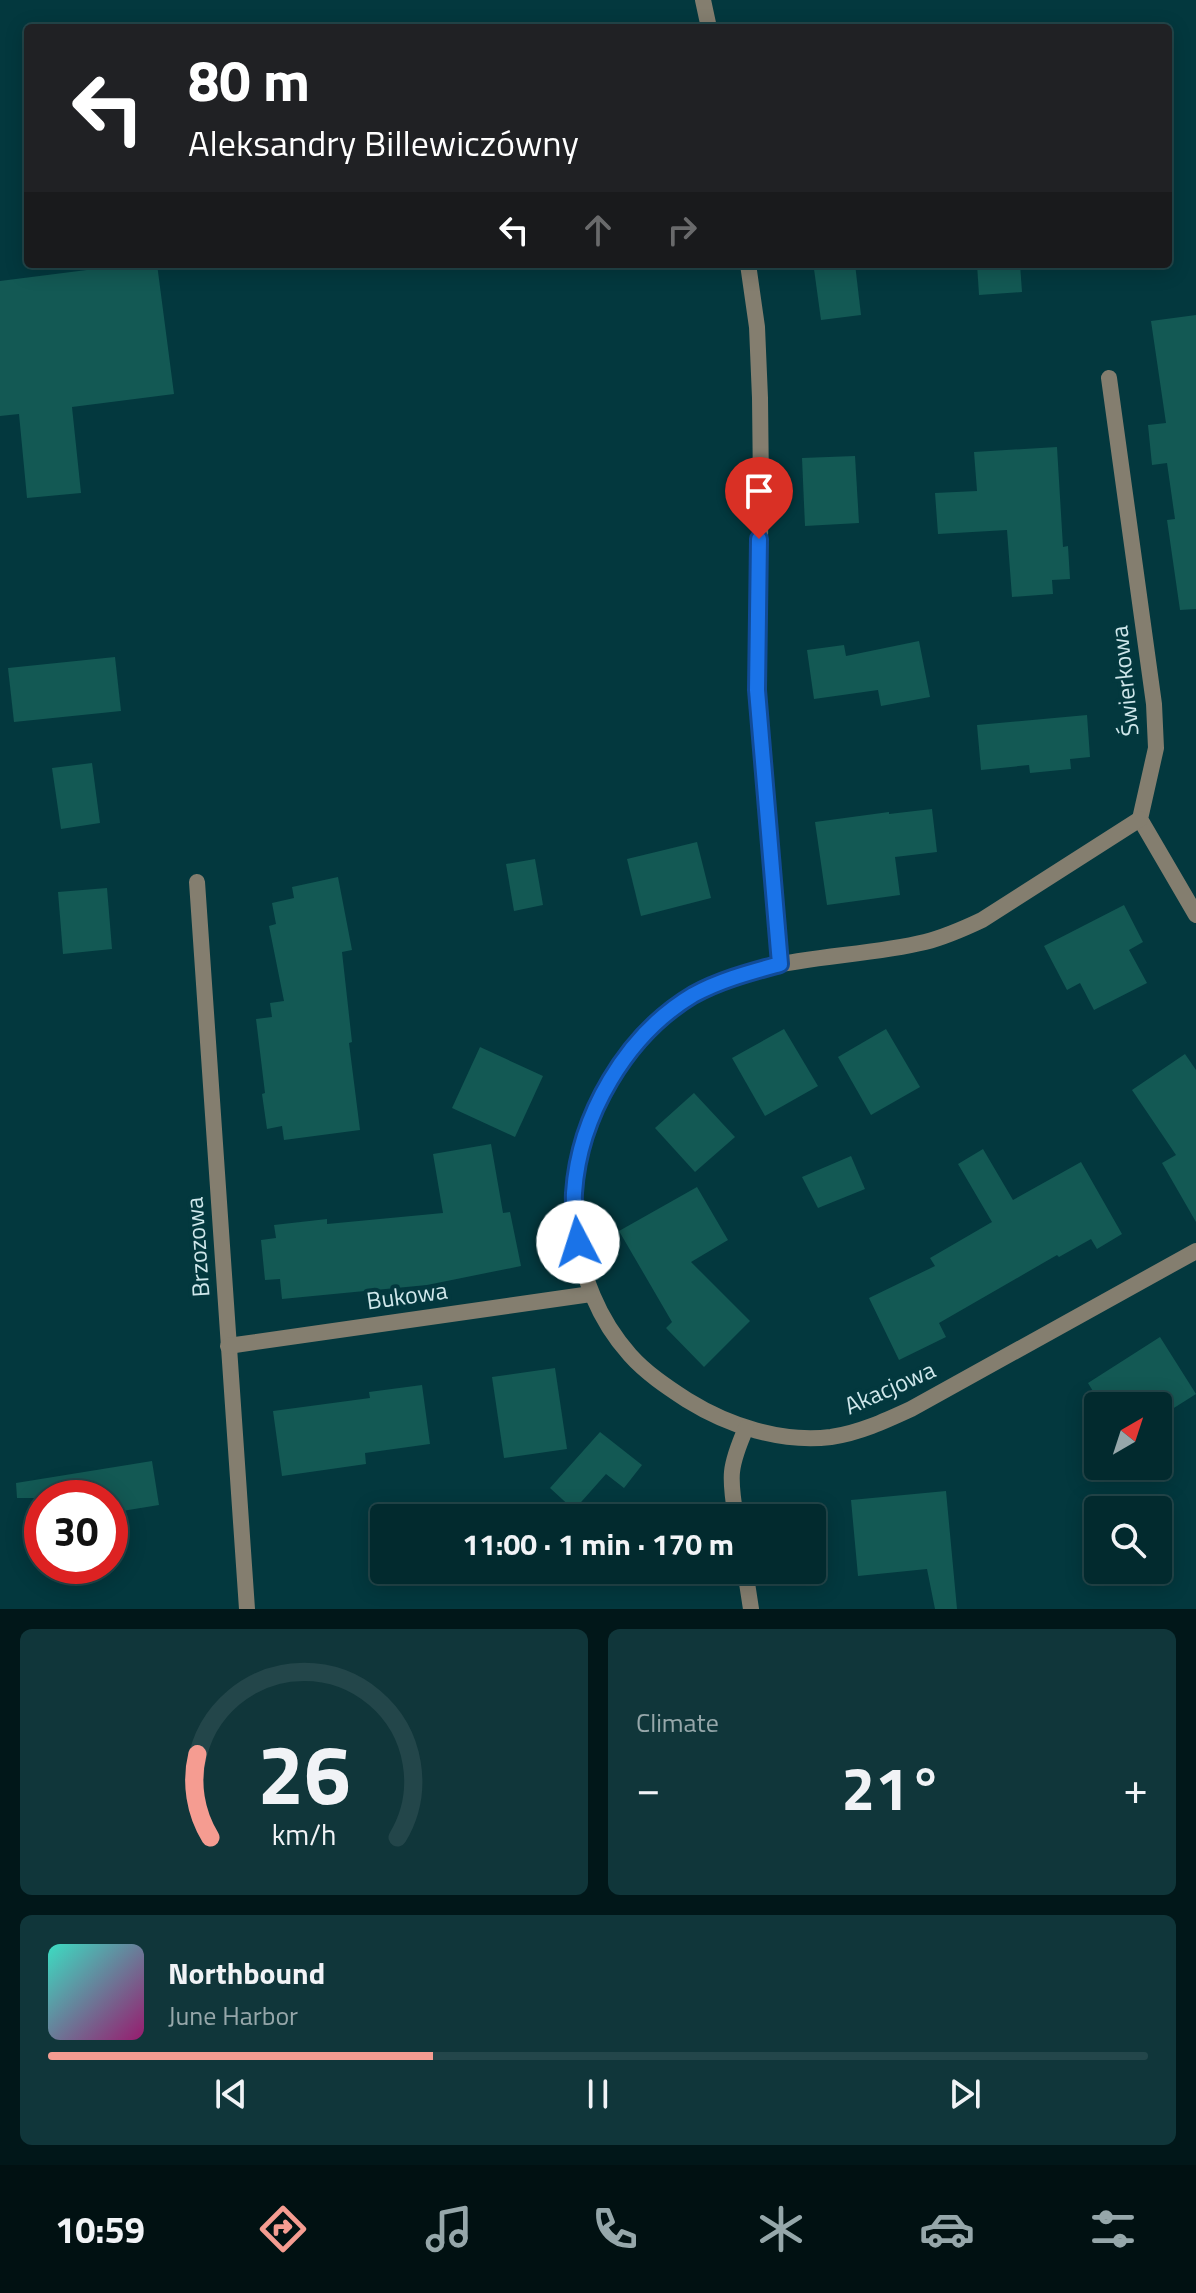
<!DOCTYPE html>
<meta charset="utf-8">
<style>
body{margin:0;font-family:"Titillium Web",sans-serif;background:#10363a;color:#f1f3f6;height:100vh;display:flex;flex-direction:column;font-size:30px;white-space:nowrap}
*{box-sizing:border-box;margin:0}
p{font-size:26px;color:#96a7aa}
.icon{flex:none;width:44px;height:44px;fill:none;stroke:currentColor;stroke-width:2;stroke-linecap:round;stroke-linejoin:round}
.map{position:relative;height:1609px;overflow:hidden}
.sheet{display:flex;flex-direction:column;gap:20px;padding:20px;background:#011719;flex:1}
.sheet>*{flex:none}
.hud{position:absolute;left:24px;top:24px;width:1148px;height:244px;border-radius:8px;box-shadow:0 4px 20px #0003,0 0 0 2px #23464a;background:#202124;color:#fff;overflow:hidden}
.needle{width:52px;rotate:39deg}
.controls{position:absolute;left:1084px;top:1392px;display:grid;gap:16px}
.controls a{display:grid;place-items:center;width:88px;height:88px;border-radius:8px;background:#022a2e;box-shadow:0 4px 20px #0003,0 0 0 2px #23464a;font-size:40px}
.speed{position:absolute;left:24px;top:1480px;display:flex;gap:16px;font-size:40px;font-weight:700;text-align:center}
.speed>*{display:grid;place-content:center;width:104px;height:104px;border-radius:50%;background:#022a2e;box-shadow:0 4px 20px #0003,0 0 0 2px #23464a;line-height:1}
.speed .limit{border:12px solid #d22;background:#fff;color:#111}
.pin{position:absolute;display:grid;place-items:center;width:68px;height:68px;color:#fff;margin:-82px -34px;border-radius:50% 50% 50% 0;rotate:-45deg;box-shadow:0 0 8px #0007}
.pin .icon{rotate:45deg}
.me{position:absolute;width:88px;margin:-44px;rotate:355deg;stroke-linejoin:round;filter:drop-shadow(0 0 6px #0008)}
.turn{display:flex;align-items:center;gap:28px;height:168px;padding:0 32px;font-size:36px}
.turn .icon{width:104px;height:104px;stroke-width:2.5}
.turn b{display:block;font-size:56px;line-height:68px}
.lanes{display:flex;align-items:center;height:76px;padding:0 32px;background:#0003;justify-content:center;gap:40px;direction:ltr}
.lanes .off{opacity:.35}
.big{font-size:60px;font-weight:700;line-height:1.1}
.sheet .tile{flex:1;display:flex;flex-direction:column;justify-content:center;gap:12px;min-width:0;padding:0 28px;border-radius:12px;background:#10363a}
.sheet .dial{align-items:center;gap:0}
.dial svg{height:208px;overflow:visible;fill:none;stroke:#23464a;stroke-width:7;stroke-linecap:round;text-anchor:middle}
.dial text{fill:#f1f3f6;stroke:none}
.song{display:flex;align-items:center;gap:24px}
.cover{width:96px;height:96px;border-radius:12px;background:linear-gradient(135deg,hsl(170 70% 55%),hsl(320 70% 35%))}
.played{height:8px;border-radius:4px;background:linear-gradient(90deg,#f59c91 35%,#23464a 35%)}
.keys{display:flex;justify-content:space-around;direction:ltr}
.heat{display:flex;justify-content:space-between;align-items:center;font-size:44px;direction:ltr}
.sheet .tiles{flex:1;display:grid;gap:20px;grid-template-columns:1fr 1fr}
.tile:last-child{grid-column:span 2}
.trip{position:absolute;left:370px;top:1504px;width:456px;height:80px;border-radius:8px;background:#022a2e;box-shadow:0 4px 20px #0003,0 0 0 2px #23464a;font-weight:700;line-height:80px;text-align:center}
.tab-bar{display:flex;height:128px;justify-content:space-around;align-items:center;background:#011112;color:#96a7aa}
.tab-bar .icon{width:56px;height:56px}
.tab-bar .on{color:#f59c91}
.tab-bar b{font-size:36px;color:#f1f3f6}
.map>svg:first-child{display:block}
.building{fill:#135954}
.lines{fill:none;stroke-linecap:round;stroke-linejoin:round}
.minor{stroke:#847e6f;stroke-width:16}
.route-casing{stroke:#114b97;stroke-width:20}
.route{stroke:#1a73e8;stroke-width:14}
.labels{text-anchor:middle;stroke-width:8;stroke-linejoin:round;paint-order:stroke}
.street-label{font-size:24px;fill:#cfe7eb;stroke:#03383e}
</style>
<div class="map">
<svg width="1196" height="1609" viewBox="0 0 1196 1609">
<rect width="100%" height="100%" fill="#03383e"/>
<g class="building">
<path d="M134 264H157L174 394 72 407 81 493 27 498 19 414 0 416V281Z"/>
<path d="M855 264 861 315 821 320 814 269Z"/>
<path d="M977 264H1020L1022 292 979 295Z"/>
<path d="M1196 315V609L1180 610 1167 520 1175 519 1167 463 1152 465 1148 425 1166 423 1151 321Z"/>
<path d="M1057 447 1063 547 1068 546 1070 579 1052 580 1053 594 1012 597 1007 530 938 534 935 493 977 491 974 452Z"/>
<path d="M855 456 859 523 805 526 802 458Z"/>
<path d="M919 641 930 697 881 706 878 690 814 699 807 650 844 645 846 656Z"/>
<path d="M115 657 121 711 14 722 8 668Z"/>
<path d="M1087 715 1090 757 1070 759 1071 769 1030 773 1029 765 981 770 977 725Z"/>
<path d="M92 763 100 823 61 829 52 768Z"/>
<path d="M932 809 937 852 895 857 900 895 827 905 815 822 889 812V814Z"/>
<path d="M697 842 711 898 641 916 627 859Z"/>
<path d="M535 859 543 905 514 911 506 864Z"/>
<path d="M338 877 352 950 342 952 352 1042 349 1043 360 1130 284 1140 282 1126 267 1129 262 1094 265 1093 256 1019 272 1017 270 1003 284 1001 269 926 276 924 272 903 294 898 292 887Z"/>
<path d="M107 888 112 949 63 954 58 892Z"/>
<path d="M1124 905 1143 942 1129 950 1147 983 1094 1010 1080 983 1067 990 1044 946Z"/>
<path d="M784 1029 818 1086 765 1116 732 1058Z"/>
<path d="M886 1029 920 1087 871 1115 838 1057Z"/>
<path d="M480 1047 543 1076 515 1137 452 1108Z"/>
<path d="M1185 1054 1196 1070V1222L1162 1163 1176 1155 1132 1090Z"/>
<path d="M694 1093 735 1137 695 1172 655 1128Z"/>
<path d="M491 1144 503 1213 510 1212 521 1266 427 1285 282 1299 280 1279 265 1280 261 1240 276 1238 274 1225 327 1219V1224L443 1213 433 1154Z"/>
<path d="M983 1149 1013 1200 1081 1162 1122 1234 1097 1249 1091 1239 1059 1257 1057 1255 939 1323 946 1337 899 1360 869 1298 935 1266 930 1258 992 1222 958 1164Z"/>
<path d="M851 1156 865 1189 818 1208 802 1177Z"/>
<path d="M697 1187 728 1240 691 1262 750 1321 704 1367 666 1328 672 1322 619 1231Z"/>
<path d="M1160 1337 1196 1394 1158 1418V1406H1102L1088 1383Z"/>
<path d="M555 1368 567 1449 504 1458 492 1377Z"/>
<path d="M422 1385 430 1444 365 1453 366 1464 282 1476 273 1411 370 1398 369 1392Z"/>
<path d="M600 1432 642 1465 624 1488 606 1474 574 1510 550 1488Z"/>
<path d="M152 1461 159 1505 110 1513V1498H17L16 1483Z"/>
<path d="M946 1491 957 1609H935L927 1569 858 1576 851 1500Z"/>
</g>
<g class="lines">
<g class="minor">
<path d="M703 0 709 28"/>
<path d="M748 264 757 327 760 398 761 488 757 690 780 964"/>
<path d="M1109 378 1154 704 1156 748 1140 819 1196 915"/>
<path d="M1140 819 982 920C963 929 945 937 925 942 843 962 747 952 676 1007 650 1028 616 1064 601 1094 559 1176 567 1285 630 1355 646 1373 667 1387 687 1400 729 1426 781 1443 831 1437 859 1433 885 1421 911 1409L1196 1251"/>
<path d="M197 882 247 1609"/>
<path d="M228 1346 591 1294"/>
<path d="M736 1518C729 1476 729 1467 746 1428"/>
<path d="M745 1570 751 1609"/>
</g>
</g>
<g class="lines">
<defs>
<path id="route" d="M578 1242C576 1226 573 1209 574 1193 579 1116 626 1035 693 995 720 980 751 972 780 964L757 690 759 539"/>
</defs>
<use href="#route" class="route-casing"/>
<use href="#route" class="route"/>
</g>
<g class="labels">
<g class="street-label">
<text transform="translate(1125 681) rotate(-96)" y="8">Świerkowa</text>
<text transform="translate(198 1247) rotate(-94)" y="8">Brzozowa</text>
<text transform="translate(407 1296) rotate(-8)" y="8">Bukowa</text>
<text transform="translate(890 1388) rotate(-24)" y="8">Akacjowa</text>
</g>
</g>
</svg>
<div class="controls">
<a><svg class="needle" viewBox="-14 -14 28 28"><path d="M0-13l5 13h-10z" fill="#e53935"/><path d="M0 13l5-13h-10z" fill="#96a7aa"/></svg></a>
<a><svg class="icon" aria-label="search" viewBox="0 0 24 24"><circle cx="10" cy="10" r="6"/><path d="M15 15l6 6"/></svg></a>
</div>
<div class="speed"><div class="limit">30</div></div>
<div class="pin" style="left:759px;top:539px;background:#d93025"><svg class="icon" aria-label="arrive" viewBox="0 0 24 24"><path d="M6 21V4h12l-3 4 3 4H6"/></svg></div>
<svg class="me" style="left:578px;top:1242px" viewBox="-20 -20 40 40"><circle r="19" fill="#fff"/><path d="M0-13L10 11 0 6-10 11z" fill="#1a73e8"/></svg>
<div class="trip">11:00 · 1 min · 170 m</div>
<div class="hud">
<div class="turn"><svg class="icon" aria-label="left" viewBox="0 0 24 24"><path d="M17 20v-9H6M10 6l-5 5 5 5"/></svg><div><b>80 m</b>Aleksandry Billewiczówny</div></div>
<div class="lanes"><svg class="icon" aria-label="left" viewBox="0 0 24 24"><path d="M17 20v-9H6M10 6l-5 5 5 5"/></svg><svg class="icon off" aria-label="ahead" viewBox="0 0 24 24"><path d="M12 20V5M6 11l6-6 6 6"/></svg><svg class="icon off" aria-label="right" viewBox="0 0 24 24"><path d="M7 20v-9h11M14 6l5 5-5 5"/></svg></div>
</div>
</div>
<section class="sheet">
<div class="tiles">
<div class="tile dial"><svg viewBox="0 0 100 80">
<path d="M14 69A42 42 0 1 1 86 69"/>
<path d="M14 69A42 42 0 0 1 9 37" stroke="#f59c91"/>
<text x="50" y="56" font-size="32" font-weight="700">26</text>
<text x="50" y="72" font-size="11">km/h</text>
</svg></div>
<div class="tile"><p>Climate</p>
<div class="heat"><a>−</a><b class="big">21°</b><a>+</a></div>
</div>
<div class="tile">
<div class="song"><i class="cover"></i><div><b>Northbound</b><p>June Harbor</p></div></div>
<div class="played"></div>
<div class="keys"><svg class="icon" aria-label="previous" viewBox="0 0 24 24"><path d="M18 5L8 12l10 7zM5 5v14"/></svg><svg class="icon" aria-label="pause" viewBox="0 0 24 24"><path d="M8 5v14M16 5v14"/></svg><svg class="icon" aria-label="next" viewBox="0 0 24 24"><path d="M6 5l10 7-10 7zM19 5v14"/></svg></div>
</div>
</div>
</section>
<nav class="tab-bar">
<b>10:59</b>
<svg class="icon on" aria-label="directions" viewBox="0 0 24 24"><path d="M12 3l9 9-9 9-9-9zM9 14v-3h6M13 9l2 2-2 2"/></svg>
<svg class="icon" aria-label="music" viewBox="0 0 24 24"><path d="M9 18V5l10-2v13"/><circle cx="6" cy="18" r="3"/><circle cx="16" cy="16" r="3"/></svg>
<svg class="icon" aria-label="phone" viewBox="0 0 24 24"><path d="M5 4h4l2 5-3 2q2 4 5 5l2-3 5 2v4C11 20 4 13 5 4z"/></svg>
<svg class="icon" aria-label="climate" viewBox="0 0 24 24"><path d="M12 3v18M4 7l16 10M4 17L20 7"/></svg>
<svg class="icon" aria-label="car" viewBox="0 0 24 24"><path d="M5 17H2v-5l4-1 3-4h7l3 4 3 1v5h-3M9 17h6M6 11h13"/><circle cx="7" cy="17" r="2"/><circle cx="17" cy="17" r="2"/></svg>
<svg class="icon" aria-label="filters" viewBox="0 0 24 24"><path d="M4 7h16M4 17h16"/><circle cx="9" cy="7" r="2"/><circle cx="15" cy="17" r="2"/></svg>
</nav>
